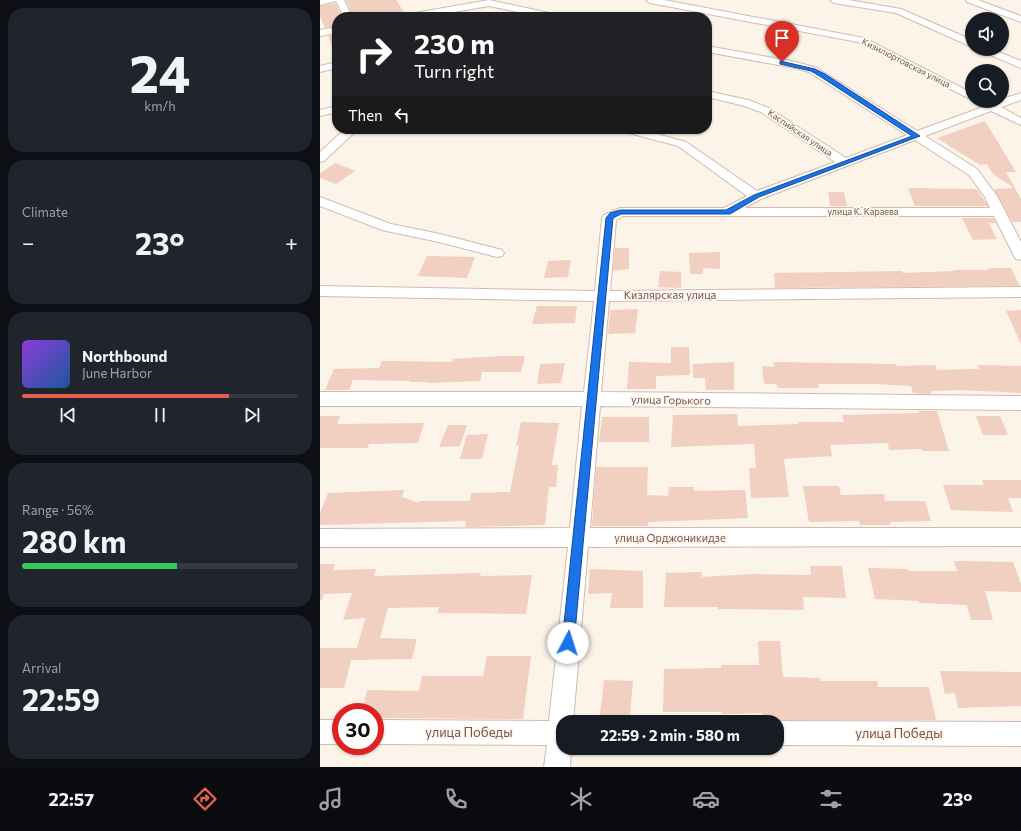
<!DOCTYPE html>
<meta charset="utf-8">
<style>
body{margin:0;font-family:Commissioner,sans-serif;background:#20242c;color:#f1f3f6;height:100vh;display:flex;flex-direction:column;font-size:15px;white-space:nowrap}
*{box-sizing:border-box;margin:0}
p{font-size:13px;color:#9ea1a6}
.icon{flex:none;width:22px;height:22px;fill:none;stroke:currentColor;stroke-width:2;stroke-linecap:round;stroke-linejoin:round}
.map{position:relative;flex:1;overflow:hidden}
.drawer{display:flex;flex-direction:column;gap:8px;padding:8px;background:#0d0f14;width:320px}
.drawer>*{flex:none}
.guide{position:absolute;left:12px;top:12px;width:380px;height:122px;border-radius:16px;box-shadow:0 1px 3px #0004;background:#202124;color:#fff;overflow:hidden}
.fabs{position:absolute;left:645px;top:12px;display:grid;gap:8px}
.fabs a{display:grid;place-items:center;width:44px;height:44px;border-radius:50%;background:#171b24;box-shadow:0 1px 3px #0004;font-size:20px}
.speed{position:absolute;left:12px;top:703px;display:flex;gap:8px;font-size:20px;font-weight:700;text-align:center}
.speed>*{display:grid;place-content:center;width:52px;height:52px;border-radius:50%;background:#171b24;box-shadow:0 1px 3px #0004;line-height:1}
.speed .limit{border:6px solid #d22;background:#fff;color:#111}
.pin{position:absolute;display:grid;place-items:center;width:34px;height:34px;color:#fff;margin:-41px -17px;border-radius:50% 50% 50% 0;rotate:-45deg;box-shadow:0 0 4px #0007}
.pin .icon{rotate:45deg}
.me{position:absolute;width:44px;margin:-22px;rotate:5deg;stroke-linejoin:round;filter:drop-shadow(0 0 3px #0008)}
.turn{display:flex;align-items:center;gap:14px;height:84px;padding:0 16px;font-size:18px}
.turn .icon{width:52px;height:52px;stroke-width:2.5}
.turn b{display:block;font-size:28px;line-height:34px}
.then{display:flex;align-items:center;height:38px;padding:0 16px;background:#0003;gap:8px;font-size:15px}
.big{font-size:30px;font-weight:700;line-height:1.1}
.drawer .widget{flex:1;display:flex;flex-direction:column;justify-content:center;gap:6px;min-width:0;padding:0 14px;border-radius:16px;background:#20242c}
.drawer .dial{align-items:center;gap:0}
.dial b{font-size:52px;line-height:1}
.song{display:flex;align-items:center;gap:12px}
.cover{width:48px;height:48px;border-radius:6px;background:linear-gradient(135deg,hsl(270 70% 55%),hsl(210 70% 35%))}
.played{height:4px;border-radius:2px;background:linear-gradient(90deg,#e46151 75%,#363941 75%)}
.keys{display:flex;justify-content:space-around;direction:ltr}
.heat{display:flex;justify-content:space-between;align-items:center;font-size:22px;direction:ltr}
.charge{height:6px;border-radius:3px;background:linear-gradient(90deg,#34c759 56%,#363941 0)}
.trip{position:absolute;left:236px;top:715px;width:228px;height:40px;border-radius:16px;background:#171b24;box-shadow:0 1px 3px #0004;font-weight:700;line-height:40px;text-align:center}
.tab-bar{display:flex;height:64px;justify-content:space-around;align-items:center;background:#090b0e;color:#9ea1a6}
.tab-bar .icon{width:28px;height:28px}
.tab-bar .active{color:#e46151}
.tab-bar b{font-size:18px;color:#f1f3f6}
main{display:flex;flex:1;min-height:0}
.map>svg:first-child{display:block}
.building{fill:#f1cfc1}
.lines{fill:none;stroke-linecap:round;stroke-linejoin:round}
.minor-casing{stroke:#d1bbb1;stroke-width:2}
.minor{fill:#fff;fill-rule:evenodd}
.route{fill:#1a73e8;stroke:#114b97}
.labels{text-anchor:middle;stroke-width:3.5;stroke-linejoin:round;paint-order:stroke}
.far-street-label{font-size:9px;fill:#77574c;stroke:#fff7ef}
.street-label{font-size:11px;fill:#77574c;stroke:#fff7ef}
.near-street-label{font-size:13px;fill:#77574c;stroke:#fff7ef}
</style>
<main>
<section class="drawer">
<div class="widget dial"><b>24</b><p>km/h</p></div>
<div class="widget"><p>Climate</p>
<div class="heat"><a>−</a><b class="big">23°</b><a>+</a></div>
</div>
<div class="widget">
<div class="song"><i class="cover"></i><div><b>Northbound</b><p>June Harbor</p></div></div>
<div class="played"></div>
<div class="keys"><svg class="icon" aria-label="previous" viewBox="0 0 24 24"><path d="M18 5L8 12l10 7zM5 5v14"/></svg><svg class="icon" aria-label="pause" viewBox="0 0 24 24"><path d="M8 5v14M16 5v14"/></svg><svg class="icon" aria-label="next" viewBox="0 0 24 24"><path d="M6 5l10 7-10 7zM19 5v14"/></svg></div>
</div>
<div class="widget"><p>Range · 56%</p><b class="big">280 km</b><div class="charge"></div></div>
<div class="widget"><p>Arrival</p><b class="big">22:59</b></div>
</section>
<div class="map">
<svg width="701" height="767" viewBox="0 0 701 767">
<rect width="100%" height="100%" fill="#fcf3e9"/>
<g class="building">
<path d="M26 0H76L86 15 77 17H33Z"/>
<path d="M15 3 22 17H17V26L5 28 0 16V6Z"/>
<path d="M17 35V57H16L8 36Z"/>
<path d="M665 121 696 172H686L701 199V222H692L674 189 694 188 673 174 667 164 660 165 617 138Z"/>
<path d="M15 163 35 171 16 184 0 178V173Z"/>
<path d="M588 188 657 189 668 206H595Z"/>
<path d="M508 192H524L527 206H510Z"/>
<path d="M642 218H673L676 223H669L677 239 653 240Z"/>
<path d="M295 248H309V269L293 271Z"/>
<path d="M400 252V269L383 268V274H370L369 253Z"/>
<path d="M107 256 155 257 147 278 98 276Z"/>
<path d="M251 260 248 277 224 278 228 261Z"/>
<path d="M668 268H691L700 286 455 288 454 273 582 271 583 273 634 271 633 270H669Z"/>
<path d="M340 271 361 272V288L338 287Z"/>
<path d="M217 306H257L255 323 212 324Z"/>
<path d="M318 309 315 333 288 334 290 310Z"/>
<path d="M701 310V344L686 311Z"/>
<path d="M351 347H369L370 375 336 376V389H307L309 362 351 363Z"/>
<path d="M181 356H205L201 372H162L160 381 107 383V382H90V381L33 380 29 390H5L14 369 59 368 62 361 132 362 133 359Z"/>
<path d="M414 362V390H386L385 378H373V364Z"/>
<path d="M453 362 575 364 576 366 615 365 617 370 659 369 657 365 701 366V393L640 390 611 391V394L593 393 591 386 554 384H498L499 388H458L456 384H444L442 366 454 367Z"/>
<path d="M245 363 241 383 217 384 220 364Z"/>
<path d="M599 411H617L629 451H602L601 449 569 450 568 443 510 445 512 456 464 459 469 497 431 498 429 468H436L434 444 351 447 353 415 417 414 418 426 479 424 478 422H524L522 415 599 413Z"/>
<path d="M0 416H20L17 424 104 423 98 443 49 444 48 448H0Z"/>
<path d="M656 416H680L688 435H663Z"/>
<path d="M282 417H329V442H279Z"/>
<path d="M201 422 239 423 232 465H238L236 487H229L225 525 145 527 146 521 0 525V513L8 493 84 490 82 497 99 503V501H150L151 493 190 492 199 446H196Z"/>
<path d="M128 425H147L140 446 119 447Z"/>
<path d="M168 434 162 459H140L147 435Z"/>
<path d="M276 467H328L327 495 348 496 349 487H374V491L425 490 428 518 328 522V526H272Z"/>
<path d="M662 480H701V498H688L693 512 631 510 623 485H664Z"/>
<path d="M483 486H519L521 495 564 494 565 501H605L611 521 570 522V525H540L539 521 489 522Z"/>
<path d="M634 561 693 562 701 584V592L665 591 673 620H651L647 605 599 603V601L555 599 548 568 588 569V571H637Z"/>
<path d="M0 564H15L13 570 56 569 54 576 161 573 160 576 212 575 206 614 118 613 119 607 68 608 60 638 97 639 92 659 31 660 24 688H0V648H37L45 618 23 620 32 593 4 594 2 600H0Z"/>
<path d="M490 566H522L526 598 483 597 484 610 398 609V607H344L346 573 382 572V577L433 574 491 575Z"/>
<path d="M270 569 323 571V608H290L292 593 268 594Z"/>
<path d="M438 641H460L463 677 500 678V681H557L558 687H609L616 720H457L453 722H443L442 713 402 714V712H343L344 669 401 668V665H439Z"/>
<path d="M167 656H211L203 719 55 718V712H42L47 690 99 691 102 676H163Z"/>
<path d="M620 671 701 672V706L638 708 635 693 625 694Z"/>
<path d="M284 680 313 681 310 716 280 715Z"/>
</g>
<g class="lines">
<defs>
<g id="minor">
<path d="M0 0H24L32 17H24L16 1 0 5Z"/>
<path d="M169 0 234 14 238 17H222L169 6 104 17H85L89 14Z"/>
<path d="M326 0H344L544 38 652 93V100L538 42 330 3Z"/>
<path d="M510 0H529L581 9 652 40V47L576 13 514 3Z"/>
<path d="M646 0H658L701 16V22L647 2Z"/>
<path d="M17 27V33L0 36V30Z"/>
<path d="M387 46 476 62 497 68 597 131 663 107 662 105 663 103H672L682 101V99L701 93V100L681 107 701 118V125L671 111 605 136 657 169 677 196 701 242V260L696 259 694 256 674 216H303L296 220 290 291 701 287V297L289 301 281 392 701 396V410L280 406 270 528H701V546L268 547 253 722H243V748H251L250 767H224L227 745 55 744V720L229 721 248 547H0V529L250 528 262 406H0V392H264L274 301 0 296V286L275 291 282 218 284 215 300 208H404L427 196 358 146 301 131 299 129H318L366 142 437 191 515 162 441 112 421 105 387 97V91L428 100 449 108 526 158 587 135 489 72 475 68 387 52ZM595 140 649 175 665 197 670 208H424L441 199Z"/>
<path d="M659 49H672L701 61V68L661 51Z"/>
<path d="M17 62V68L0 72V66Z"/>
<path d="M17 106V112L0 116V110Z"/>
<path d="M25 129H38L4 161 0 162V152Z"/>
<path d="M0 197 71 224 120 234 182 250 184 253 182 256 177 257 119 242 62 230 0 206Z"/>
<rect x="0" y="720" width="21" height="24"/>
<path d="M457 721 701 722V746L457 745V722H454Z"/>
</g>
</defs>
<use href="#minor" class="minor-casing"/>
<use href="#minor" class="minor"/>
</g>
<path class="route" d="M460 61 495 69 505 74 600 136 439 197 410 214H301L293 218 254 643 253 647 248 649 244 647 242 643 286 218 290 213 300 210H406L434 195 592 136 501 77 491 71 460 64Z"/>
<g class="labels">
<g class="far-street-label">
<text transform="translate(586 63) rotate(27)" y="3">Кизилюртовская улица</text>
<text transform="translate(480 133) rotate(34)" y="3">Каспийская улица</text>
<text x="543" y="215">улица К. Караева</text>
</g>
<g class="street-label">
<text x="350" y="299">Кизлярская улица</text>
<text transform="translate(351 400) rotate(1)" y="4">улица Горького</text>
<text x="350" y="542">улица Орджоникидзе</text>
</g>
<g class="near-street-label">
<text x="149" y="737">улица Победы</text>
<text x="579" y="738">улица Победы</text>
</g>
</g>
</svg>
<div class="fabs">
<a><svg class="icon" aria-label="sound" viewBox="0 0 24 24"><path d="M4 9h4l5-4v14l-5-4H4zM17 9q2 3 0 6"/></svg></a>
<a><svg class="icon" aria-label="search" viewBox="0 0 24 24"><circle cx="10" cy="10" r="6"/><path d="M15 15l6 6"/></svg></a>
</div>
<div class="speed"><div class="limit">30</div></div>
<div class="pin" style="left:462px;top:62px;background:#d93025"><svg class="icon" aria-label="arrive" viewBox="0 0 24 24"><path d="M6 21V4h12l-3 4 3 4H6"/></svg></div>
<svg class="me" style="left:248px;top:643px" viewBox="-20 -20 40 40"><circle r="19" fill="#fff"/><path d="M0-13L10 11 0 6-10 11z" fill="#1a73e8"/></svg>
<div class="trip">22:59 · 2 min · 580 m</div>
<div class="guide">
<div class="turn"><svg class="icon" aria-label="right" viewBox="0 0 24 24"><path d="M7 20v-9h11M14 6l5 5-5 5"/></svg><div><b>230 m</b>Turn right</div></div>
<div class="then">Then<svg class="icon" aria-label="left" viewBox="0 0 24 24"><path d="M17 20v-9H6M10 6l-5 5 5 5"/></svg></div>
</div>
</div>
</main>
<nav class="tab-bar">
<b>22:57</b>
<svg class="icon active" aria-label="directions" viewBox="0 0 24 24"><path d="M12 3l9 9-9 9-9-9zM9 14v-3h6M13 9l2 2-2 2"/></svg>
<svg class="icon" aria-label="music" viewBox="0 0 24 24"><path d="M9 18V5l10-2v13"/><circle cx="6" cy="18" r="3"/><circle cx="16" cy="16" r="3"/></svg>
<svg class="icon" aria-label="phone" viewBox="0 0 24 24"><path d="M5 4h4l2 5-3 2q2 4 5 5l2-3 5 2v4C11 20 4 13 5 4z"/></svg>
<svg class="icon" aria-label="climate" viewBox="0 0 24 24"><path d="M12 3v18M4 7l16 10M4 17L20 7"/></svg>
<svg class="icon" aria-label="car" viewBox="0 0 24 24"><path d="M5 17H2v-5l4-1 3-4h7l3 4 3 1v5h-3M9 17h6M6 11h13"/><circle cx="7" cy="17" r="2"/><circle cx="17" cy="17" r="2"/></svg>
<svg class="icon" aria-label="filters" viewBox="0 0 24 24"><path d="M4 7h16M4 17h16"/><circle cx="9" cy="7" r="2"/><circle cx="15" cy="17" r="2"/></svg>
<b>23°</b>
</nav>
